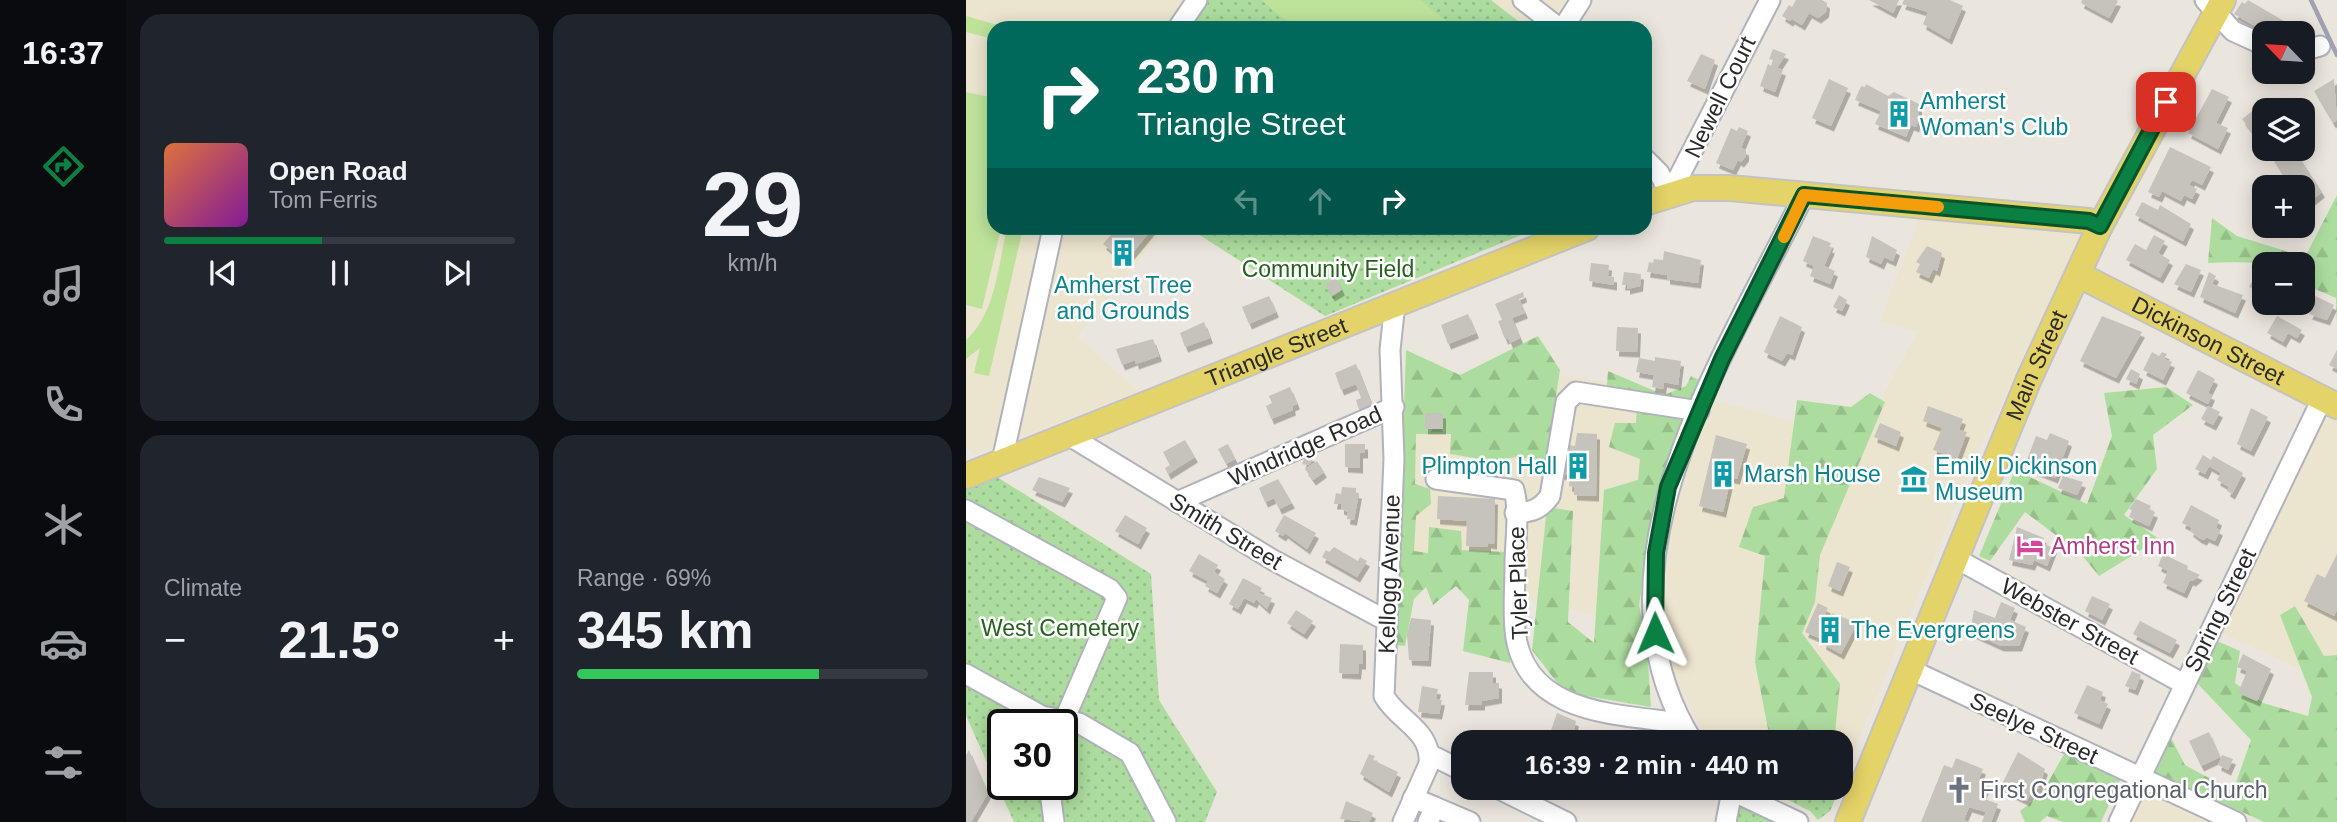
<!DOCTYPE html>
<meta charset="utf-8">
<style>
body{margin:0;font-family:Helvetica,sans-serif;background:#20242c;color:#f1f3f6;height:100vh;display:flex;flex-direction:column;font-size:26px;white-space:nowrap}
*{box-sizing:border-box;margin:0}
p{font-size:23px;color:#9ea1a6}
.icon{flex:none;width:38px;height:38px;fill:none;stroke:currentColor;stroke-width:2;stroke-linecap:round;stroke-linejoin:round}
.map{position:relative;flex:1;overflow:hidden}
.panel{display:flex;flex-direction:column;gap:14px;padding:14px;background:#0d0f14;width:840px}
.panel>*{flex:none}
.top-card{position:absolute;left:21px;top:21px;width:665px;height:214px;border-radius:21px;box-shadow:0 4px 18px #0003;background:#00695c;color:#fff;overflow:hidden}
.needle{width:46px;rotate:295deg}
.controls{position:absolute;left:1286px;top:21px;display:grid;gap:14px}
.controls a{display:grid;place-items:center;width:63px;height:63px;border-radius:14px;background:#171b24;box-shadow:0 4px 18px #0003;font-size:35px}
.speed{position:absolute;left:21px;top:709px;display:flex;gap:14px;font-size:35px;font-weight:700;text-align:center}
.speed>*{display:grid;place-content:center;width:91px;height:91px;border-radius:50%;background:#171b24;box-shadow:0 4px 18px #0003;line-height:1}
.speed .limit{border:4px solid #111;border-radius:10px;background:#fff;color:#111}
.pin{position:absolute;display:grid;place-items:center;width:60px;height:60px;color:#fff;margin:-30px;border-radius:14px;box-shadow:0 4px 10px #0006}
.me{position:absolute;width:77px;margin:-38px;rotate:359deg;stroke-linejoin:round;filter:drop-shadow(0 0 5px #0008)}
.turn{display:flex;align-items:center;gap:24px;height:147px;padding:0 35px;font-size:32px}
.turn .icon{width:91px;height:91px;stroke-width:2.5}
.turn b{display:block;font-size:49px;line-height:60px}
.lanes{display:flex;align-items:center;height:66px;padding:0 35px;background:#0003;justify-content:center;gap:35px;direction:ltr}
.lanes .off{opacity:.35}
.big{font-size:52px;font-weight:700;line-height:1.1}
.panel .tile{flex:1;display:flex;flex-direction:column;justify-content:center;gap:10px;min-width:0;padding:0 24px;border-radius:21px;background:#20242c}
.panel .dial{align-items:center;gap:0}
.dial b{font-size:91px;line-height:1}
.song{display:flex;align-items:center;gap:21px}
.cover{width:84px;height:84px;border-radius:10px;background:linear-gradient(135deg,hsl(20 70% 55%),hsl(290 70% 35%))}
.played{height:7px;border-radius:4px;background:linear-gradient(90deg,#0b8043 45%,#363941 45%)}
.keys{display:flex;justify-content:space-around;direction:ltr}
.heat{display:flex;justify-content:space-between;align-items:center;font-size:38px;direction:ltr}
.charge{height:10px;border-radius:5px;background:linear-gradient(90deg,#34c759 69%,#363941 0)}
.panel .tiles{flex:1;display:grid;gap:14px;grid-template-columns:repeat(2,1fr)}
.trip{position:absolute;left:485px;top:730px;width:402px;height:70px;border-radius:21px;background:#171b24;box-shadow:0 4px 18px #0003;font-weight:700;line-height:70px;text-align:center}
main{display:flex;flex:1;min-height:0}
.tabs{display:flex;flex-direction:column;width:126px;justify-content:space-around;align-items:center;background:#090b0e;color:#9ea1a6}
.tabs .icon{width:49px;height:49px}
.tabs .current{color:#0b8043}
.tabs b{font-size:32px;color:#f1f3f6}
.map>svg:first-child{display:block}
.education{fill:#ebe4ce}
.grass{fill:url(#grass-dots);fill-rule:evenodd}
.forest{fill:url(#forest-firs)}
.pitch{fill:#bde39b}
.building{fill:#c6c3bc;filter:url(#shadow)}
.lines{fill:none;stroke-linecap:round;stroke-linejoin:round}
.minor-casing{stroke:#b0b2bc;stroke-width:23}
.major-casing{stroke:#c3c3c3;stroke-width:28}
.minor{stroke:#fff;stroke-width:19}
.major{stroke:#e4d368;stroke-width:24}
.rail{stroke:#a0a1b2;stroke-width:4.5}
.route-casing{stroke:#07532c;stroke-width:18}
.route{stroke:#0b8043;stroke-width:12}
.slow{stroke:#f59e0b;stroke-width:12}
.labels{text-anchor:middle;stroke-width:5;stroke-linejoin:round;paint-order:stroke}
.street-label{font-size:23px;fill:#2a2a2a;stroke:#fff}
.culture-label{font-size:23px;fill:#0d838f;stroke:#fff;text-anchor:start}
.park-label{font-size:23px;fill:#276020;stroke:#fff}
.hotel-label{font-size:23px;fill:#b23c85;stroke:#fff;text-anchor:start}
.worship-label{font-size:23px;fill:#5b616d;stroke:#fff;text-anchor:start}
</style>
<main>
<nav class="tabs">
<b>16:37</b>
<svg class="icon current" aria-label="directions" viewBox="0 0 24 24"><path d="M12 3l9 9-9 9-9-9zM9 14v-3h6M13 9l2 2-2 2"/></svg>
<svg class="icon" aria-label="music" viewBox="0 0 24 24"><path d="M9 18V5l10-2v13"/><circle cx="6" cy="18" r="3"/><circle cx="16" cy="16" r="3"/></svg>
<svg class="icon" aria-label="phone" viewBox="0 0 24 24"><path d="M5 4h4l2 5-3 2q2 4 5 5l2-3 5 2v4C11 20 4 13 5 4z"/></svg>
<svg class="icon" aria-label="climate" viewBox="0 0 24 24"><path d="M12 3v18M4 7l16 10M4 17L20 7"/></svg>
<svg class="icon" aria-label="car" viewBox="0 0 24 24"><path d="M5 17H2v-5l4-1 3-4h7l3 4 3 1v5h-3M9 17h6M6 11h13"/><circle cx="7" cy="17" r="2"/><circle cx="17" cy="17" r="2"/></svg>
<svg class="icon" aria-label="filters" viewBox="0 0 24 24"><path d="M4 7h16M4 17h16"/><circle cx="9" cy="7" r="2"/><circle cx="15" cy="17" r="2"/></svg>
</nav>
<section class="panel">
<div class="tiles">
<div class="tile">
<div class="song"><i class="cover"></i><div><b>Open Road</b><p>Tom Ferris</p></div></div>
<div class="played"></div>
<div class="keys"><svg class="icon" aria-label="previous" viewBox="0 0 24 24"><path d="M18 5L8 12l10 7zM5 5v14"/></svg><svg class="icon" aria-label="pause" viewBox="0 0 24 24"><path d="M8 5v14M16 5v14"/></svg><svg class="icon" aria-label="next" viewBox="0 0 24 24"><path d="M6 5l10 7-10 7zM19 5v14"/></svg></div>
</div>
<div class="tile dial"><b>29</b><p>km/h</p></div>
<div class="tile"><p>Climate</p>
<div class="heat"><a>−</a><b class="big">21.5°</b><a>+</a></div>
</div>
<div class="tile"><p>Range · 69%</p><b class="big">345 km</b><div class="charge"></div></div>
</div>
</section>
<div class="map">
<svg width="1371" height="822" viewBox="0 0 1371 822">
<defs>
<pattern id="grass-dots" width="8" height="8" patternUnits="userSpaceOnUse" patternTransform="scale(1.75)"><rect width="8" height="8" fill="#addd9e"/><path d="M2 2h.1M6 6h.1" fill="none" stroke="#95be88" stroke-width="1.8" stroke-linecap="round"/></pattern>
<pattern id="forest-firs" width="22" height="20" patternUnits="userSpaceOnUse" patternTransform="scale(1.75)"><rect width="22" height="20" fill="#addd9e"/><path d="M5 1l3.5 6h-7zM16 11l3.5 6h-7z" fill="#95be88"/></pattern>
<filter id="shadow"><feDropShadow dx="3" dy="5.5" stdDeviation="0" flood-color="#0004"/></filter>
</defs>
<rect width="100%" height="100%" fill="#ebe6dd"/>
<g class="education">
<path d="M0 0H236L217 28H28V228H198L111 337 172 391 9 454 0 447Z"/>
<path d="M525 0H599L581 28H561Z"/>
<path d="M954 217 1115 235 1009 459 880 770 875 761V742H864L838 699 787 742H745L728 717 705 664 704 632 428 570 433 391 602 376 747 400 892 439 952 332 914 321Z"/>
<path d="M1356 399 1371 406V686L1246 628Z"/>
<path d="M1174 777 1270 822H1153Z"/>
</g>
<g class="grass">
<path d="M236 0H525L561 28H217Z"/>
<path d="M223 228H572L359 316Z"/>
<path d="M28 475 185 574 193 700 251 792 239 822H48L0 716V486ZM37 724H96V784H37Z"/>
<path d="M838 699 864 742H787Z"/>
<path d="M798 788H874L864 811 852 820 844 811Z"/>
<path d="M777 804 815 822H767L772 807Z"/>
</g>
<g class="forest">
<path d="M1371 195V327L1370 298 1344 287 1337 300V264C1305 264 1274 261 1242 263L1246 218 1271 236 1339 257Z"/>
<path d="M572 336 594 370 579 466 554 456 528 461 484 454 485 434H450L449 484 464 489 465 504 450 516 448 551 462 553 463 527 495 531 496 550 541 552 544 663 497 651 503 600 490 586 467 605 460 587 448 599 439 646 430 645 440 350 494 375Z"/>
<path d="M642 371 698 395 720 386 725 376 739 383 682 548 673 605 681 645 685 707 614 695 592 684 566 650 581 507 607 511 602 622 628 643 638 490 672 480 674 459 643 447 649 423H670L671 403 640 396Z"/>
<path d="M1200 387 1227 405 1187 435 1191 469 1158 515 1193 539 1133 576 1114 553 1059 512 1024 561 1013 556 1049 470 1121 504 1146 436 1138 393Z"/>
<path d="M904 393 919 402 854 555 849 602 836 633 874 684 868 742H829L802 729 789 662 799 556 773 547 787 507 818 498 831 400 885 407Z"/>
<path d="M1329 606 1358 656 1371 655V822H1298L1187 771 1203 734 1219 765 1267 791 1285 740 1230 682 1249 640 1274 651 1269 683 1297 703 1342 716 1346 697 1314 615Z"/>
<path d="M1098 754 1155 778 1135 822H1097L1081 816 1074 822H1059L1054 811 1075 795Z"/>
</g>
<g class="pitch">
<path d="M295 0H454L489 28H329Z"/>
<path d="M0 16 42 28H28V39L0 32Z"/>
<path d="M0 92 28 98V228H35L16 309 0 305Z"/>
<path d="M41 228H57L23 376 8 373 14 348 0 359V340C30 313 32 265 41 228Z"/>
</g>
<g class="building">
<path d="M830 0H856L861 3 860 12 852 18 843 13 836 25 826 19 824 21 816 16 823 5 826 7Z"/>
<path d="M903 0H933L927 13Z"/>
<path d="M938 0H984L997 6 983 39 957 24 962 12 936 4Z"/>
<path d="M1116 0H1150L1152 1 1143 18 1115 3Z"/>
<path d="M1282 0 1318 21 1311 33H1301L1268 14 1276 2 1279 4Z"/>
<path d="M807 49 820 54 811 68 817 70 809 92 794 86 802 64 805 66 807 60 803 59Z"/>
<path d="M735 54 749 60 739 89 721 81Z"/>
<path d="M863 79 882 88 865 126 846 118Z"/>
<path d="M1368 79 1371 120 1367 123 1348 91Z"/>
<path d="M900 84 922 96 928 92 953 104V119L950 127 945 125 940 137 909 124 915 111 889 100 895 86 899 87Z"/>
<path d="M1246 89 1263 97 1250 123 1262 128 1252 149 1222 133Z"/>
<path d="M1293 106 1298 114V148L1276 119Z"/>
<path d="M773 127 782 131 775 148 780 150V156L775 162 772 160 767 170 750 163 765 128 771 131Z"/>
<path d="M1204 147 1245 167 1236 185 1226 180 1223 185 1231 189 1226 199 1218 195 1215 201 1196 191 1193 197 1182 192Z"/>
<path d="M1301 149H1324L1330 157 1332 155 1356 192 1341 204 1337 198V187H1329L1319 174 1317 175Z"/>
<path d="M1176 202 1192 210 1194 205 1225 224 1217 241 1169 215Z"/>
<path d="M151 228H187L159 262 137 244Z"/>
<path d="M1188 235 1199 241 1192 253 1204 260 1194 278 1160 260 1169 244 1180 250Z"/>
<path d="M847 236 865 243 863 247 866 248 858 266 869 271 864 284 844 276 848 266 837 261Z"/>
<path d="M906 236 931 250 927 261 918 257 915 264 900 257Z"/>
<path d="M961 246 976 253 971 271 967 269 963 278 950 272 954 264 950 262Z"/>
<path d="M698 251 735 260 732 283 701 279V275L681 272 683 262 687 263 688 259 697 260Z"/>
<path d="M625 263 643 265 642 276 648 277V285L623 281Z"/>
<path d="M1220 264 1235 270 1225 292 1208 284Z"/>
<path d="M1295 265 1298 267V295L1283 287Z"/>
<path d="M658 272 675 274 674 286 661 289V285H656Z"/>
<path d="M1243 272 1250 276 1246 284 1277 295 1269 313 1234 297Z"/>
<path d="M370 278 376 290 366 296 359 284Z"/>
<path d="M557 292 558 297 553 299 559 313 546 318 554 338 544 343 542 338 539 339 532 321 536 320 529 304Z"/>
<path d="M1345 294 1368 305 1361 320 1343 314 1346 309 1340 306Z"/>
<path d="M873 295 881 300 876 311 867 307Z"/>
<path d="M303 296 310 312 283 324 276 307Z"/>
<path d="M502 314 510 333 482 344 475 325Z"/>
<path d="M814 316 836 327 826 355 821 353 816 361 798 352Z"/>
<path d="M1136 316 1176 332 1150 378 1114 361Z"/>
<path d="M1311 316 1336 330 1331 338 1322 333 1317 342 1301 333Z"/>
<path d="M238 322 244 338 219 347 214 333Z"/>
<path d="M651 327 672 328 671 352 650 351Z"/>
<path d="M187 339 193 356 170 364 169 360 156 365 150 349Z"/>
<path d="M1371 350V369L1363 365Z"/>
<path d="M1186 352 1193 356 1196 352 1201 354 1198 359 1206 362 1197 380 1177 370Z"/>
<path d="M689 357 715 361 712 385 698 382 697 389 686 387 688 375 670 372 673 358 689 361Z"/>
<path d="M390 364 406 405 393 410 390 400 395 398 390 384 375 390 369 373Z"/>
<path d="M1165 369 1174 374 1170 384 1160 379Z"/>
<path d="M1232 370 1249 379 1242 393 1246 395 1242 404 1220 393Z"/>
<path d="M324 387 331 404 326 406 327 410 305 419 300 406 306 403 303 396Z"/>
<path d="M962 406 997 419 993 430 1001 432 991 459 967 450 976 428 957 421Z"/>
<path d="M1242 406 1254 412 1247 425 1235 419Z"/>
<path d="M1285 408 1302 417 1285 451 1271 444Z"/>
<rect x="459" y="413" width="18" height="16"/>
<path d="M914 423 935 432 930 446 908 437Z"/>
<path d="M611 433 631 434 630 496 608 495V487L603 486 604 475 592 474 601 445 609 446Z"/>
<path d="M1084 433 1103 441 1089 478 1068 470 1071 464 1061 460 1070 436 1081 440Z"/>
<path d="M750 435 781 444 771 479 765 478 757 512 733 506Z"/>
<path d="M219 440 229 457 202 474 199 468 204 465 197 452Z"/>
<path d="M262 444 269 459 260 464 252 449Z"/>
<path d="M379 444H399V453H394V468L379 467Z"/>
<path d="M340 454 347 457 344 464 340 465 336 464Z"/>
<path d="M1237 455 1245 460 1247 456 1277 473 1266 494 1261 491 1263 487 1251 480 1255 473 1243 466 1239 474 1229 469Z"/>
<path d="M351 461 358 472 347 480 339 469Z"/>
<path d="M1097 476 1117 482 1111 495 1092 488Z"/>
<path d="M73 477 104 488 96 502 66 490Z"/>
<path d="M312 479 326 503 313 509 308 498 299 502 293 488Z"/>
<path d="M376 487 390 488V493H393L388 520 381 519 382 512 375 509V504H368L370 493 375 494Z"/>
<path d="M472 496 529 499 528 544 522 543V547L500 546 501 521 471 519Z"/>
<path d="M1170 499 1185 506 1183 510 1189 512 1183 526 1163 517 1166 510 1163 509Z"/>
<path d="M1225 505 1253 520 1250 528 1254 530 1249 541 1240 537 1238 540 1233 538 1224 531 1226 528 1216 523Z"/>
<path d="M159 515 181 528 172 544 149 531Z"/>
<path d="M318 515 350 533 341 549 319 533 317 536 309 531Z"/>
<path d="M1051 527 1078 538 1076 543 1088 548 1081 566 1068 560 1066 565 1043 560Z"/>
<path d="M368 547 392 561 394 557 401 561 391 577 356 557 360 550 363 552Z"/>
<path d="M233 554 252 565 248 572 259 579 251 593 239 586 242 581 223 571Z"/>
<path d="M1197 554 1222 566 1221 569 1234 575 1227 581 1224 580 1218 593 1197 583 1202 571 1192 566Z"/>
<path d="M1371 554V610L1368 616 1338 601 1351 574 1359 578Z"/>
<path d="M871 562 884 567 874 591 862 586Z"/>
<path d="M277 578 296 588 293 593 306 598 301 609 290 599 288 603 278 598 272 609 263 604Z"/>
<path d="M1126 596 1144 604 1136 620 1119 611Z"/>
<path d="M1035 602 1049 608 1044 620 1060 627 1053 646H1035L1004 632 1008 610 1029 618Z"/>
<path d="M852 603 862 608 854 625 862 629 866 613 891 623 875 654 857 644 858 640 839 632Z"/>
<path d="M330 610 347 621 338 634 321 623Z"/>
<path d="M445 618 465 620 462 661 443 660 441 634Z"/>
<path d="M1174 621 1211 640 1204 653 1167 634Z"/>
<path d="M374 644 397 645V664H393L392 674 373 673Z"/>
<path d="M1277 654 1305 669 1291 701 1272 693 1281 671 1271 667Z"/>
<path d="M1166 671 1175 675 1169 690 1159 686Z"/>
<path d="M503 672H527V683H533V698L516 701V705H499Z"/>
<path d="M1121 685 1137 692 1134 700 1142 704 1133 724 1108 713Z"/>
<path d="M456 686 472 689 470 699 476 700 473 714 452 712Z"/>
<path d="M591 713 610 721 605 742H581Z"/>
<path d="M1243 732 1254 757 1235 766 1223 741Z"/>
<path d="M631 735 650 742H628Z"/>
<path d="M3 750 22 793 5 822H0V755Z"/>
<path d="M1052 752 1079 769 1072 789 1068 787 1061 801 1034 788Z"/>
<path d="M403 754 409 756 407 760 432 772 423 792 394 774Z"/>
<path d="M1256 755 1267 759 1262 770 1252 765Z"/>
<path d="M990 758 1017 769 1013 779 1022 782 1016 798 1032 804 1025 822H1016L1020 812 1003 807 998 820 1003 822H955L978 765 986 768Z"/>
<path d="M380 801 407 813 403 822 374 819Z"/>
</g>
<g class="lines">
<defs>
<g id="minor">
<path d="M557 0 593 28"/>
<path d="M1239 0 1267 31 1298 45"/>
<path d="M212 28 231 0"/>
<path d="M597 28 615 0"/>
<path d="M1337 51 1354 46"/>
<path d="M679 159 693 173 704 194"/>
<path d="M704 194 804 0"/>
<path d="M429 303 424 350 428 459 418 696C433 722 466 730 463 764L437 822"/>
<path d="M102 435 307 560 421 621"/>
<path d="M36 461 87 228"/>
<path d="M470 479 548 490C554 512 549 542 549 565 549 587 547 609 549 630 557 715 651 714 715 723"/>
<path d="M211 502 428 407"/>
<path d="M0 510 144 589 151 598 96 725"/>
<path d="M549 513C565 512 574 510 584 496L600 402 610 392 733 411"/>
<path d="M989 558 1218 684"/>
<path d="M943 669 1270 822"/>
<path d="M0 674 76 716 113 723 164 753 200 822"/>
<path d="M727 742C616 566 760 355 838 195"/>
<path d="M463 754 497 771"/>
<path d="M83 784 88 822"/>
<path d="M531 788 600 822"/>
<path d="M766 791 832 822"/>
<path d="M447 798 469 807 462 822"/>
<path d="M469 807 504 822"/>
<path d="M760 822 766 791 763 788"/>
<path d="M1153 822 1356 399"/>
</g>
<g id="major">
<path d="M679 203 727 188H764L1123 221 1134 226"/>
<path id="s1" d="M1113 275 1371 406"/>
<path id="s2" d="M0 476 621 228"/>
<path id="s3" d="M882 822 1063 379 1134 226 1257 0"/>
</g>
</defs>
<use href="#minor" class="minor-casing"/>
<use href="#major" class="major-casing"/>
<use href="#minor" class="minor"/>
<use href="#major" class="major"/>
<path class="rail" d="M1345 0 1371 55"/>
</g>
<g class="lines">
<defs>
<path id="route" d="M689 633 690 553 702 487 756 359 838 195 1123 221 1134 226 1200 102"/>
</defs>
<use href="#route" class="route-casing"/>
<use href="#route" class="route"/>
<path class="slow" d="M818 237 838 195 972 207"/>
</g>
<defs>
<symbol id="building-bare" viewBox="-9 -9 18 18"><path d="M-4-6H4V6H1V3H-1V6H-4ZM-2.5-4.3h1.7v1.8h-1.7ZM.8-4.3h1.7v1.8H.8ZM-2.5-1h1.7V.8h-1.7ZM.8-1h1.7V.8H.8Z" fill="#0f9aa8" stroke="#fff" stroke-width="2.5" paint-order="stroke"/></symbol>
<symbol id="museum-bare" viewBox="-9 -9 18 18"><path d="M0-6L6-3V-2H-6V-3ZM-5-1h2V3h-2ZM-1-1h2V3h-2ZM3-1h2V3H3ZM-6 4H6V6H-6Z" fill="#0f9aa8" stroke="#fff" stroke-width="2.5" paint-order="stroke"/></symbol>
<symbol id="hotel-bare" viewBox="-9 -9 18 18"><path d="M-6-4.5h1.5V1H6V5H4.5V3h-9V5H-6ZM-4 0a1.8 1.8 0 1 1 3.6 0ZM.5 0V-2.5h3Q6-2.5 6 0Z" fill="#d1479c" stroke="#fff" stroke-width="2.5" paint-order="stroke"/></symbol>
<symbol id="church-bare" viewBox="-9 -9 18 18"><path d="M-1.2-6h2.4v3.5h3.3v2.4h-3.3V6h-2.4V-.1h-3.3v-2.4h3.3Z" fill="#6b7280" stroke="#fff" stroke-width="2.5" paint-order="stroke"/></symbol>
</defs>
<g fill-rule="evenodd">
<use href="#building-bare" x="914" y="95" width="38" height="38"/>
<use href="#building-bare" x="138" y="234" width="38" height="38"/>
<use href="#building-bare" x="593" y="447" width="38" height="38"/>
<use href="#building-bare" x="738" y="455" width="38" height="38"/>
<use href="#museum-bare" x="929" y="460" width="38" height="38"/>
<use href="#hotel-bare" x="1045" y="527" width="38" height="38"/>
<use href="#building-bare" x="845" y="611" width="38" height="38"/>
<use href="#church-bare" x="974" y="771" width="38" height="38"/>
</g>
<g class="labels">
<g class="street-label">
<text transform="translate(754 97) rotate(-64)" y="8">Newell Court</text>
<text dy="8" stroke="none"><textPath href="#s1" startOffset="145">Dickinson Street</textPath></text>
<text dy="8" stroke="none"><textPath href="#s2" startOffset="334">Triangle Street</textPath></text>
<text dy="8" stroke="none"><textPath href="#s3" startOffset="494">Main Street</textPath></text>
<text transform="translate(339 446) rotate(-24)" y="8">Windridge Road</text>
<text transform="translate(260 531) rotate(31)" y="8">Smith Street</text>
<text transform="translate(423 574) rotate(-88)" y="8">Kellogg Avenue</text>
<text transform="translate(552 583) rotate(-92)" y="8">Tyler Place</text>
<text transform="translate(1254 610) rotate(-64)" y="8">Spring Street</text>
<text transform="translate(1104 621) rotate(29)" y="8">Webster Street</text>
<text transform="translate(1068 728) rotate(25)" y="8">Seelye Street</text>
</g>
<g class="culture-label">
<text x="954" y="109">Amherst<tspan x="954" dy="26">Woman's Club</tspan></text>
<text x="157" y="293" text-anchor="middle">Amherst Tree<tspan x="157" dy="26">and Grounds</tspan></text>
<text x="591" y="474" text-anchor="end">Plimpton Hall</text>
<text x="969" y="474">Emily Dickinson<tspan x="969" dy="26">Museum</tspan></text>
<text x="778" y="482">Marsh House</text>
<text x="885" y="638">The Evergreens</text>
</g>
<g class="park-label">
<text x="362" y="277">Community Field</text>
<text x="94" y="636">West Cemetery</text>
</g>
<g class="hotel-label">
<text x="1085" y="554">Amherst Inn</text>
</g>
<g class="worship-label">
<text x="1014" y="798">First Congregational Church</text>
</g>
</g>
</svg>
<div class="controls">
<a><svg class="needle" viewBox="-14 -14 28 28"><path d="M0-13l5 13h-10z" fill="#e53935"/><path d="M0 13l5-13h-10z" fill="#9ea1a6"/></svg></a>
<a><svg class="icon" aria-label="layers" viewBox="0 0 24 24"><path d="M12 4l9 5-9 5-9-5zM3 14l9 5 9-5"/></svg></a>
<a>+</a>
<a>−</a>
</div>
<div class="speed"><div class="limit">30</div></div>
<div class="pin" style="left:1200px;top:102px;background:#d93025"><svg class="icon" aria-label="arrive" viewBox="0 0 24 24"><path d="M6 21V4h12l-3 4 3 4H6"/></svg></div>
<svg class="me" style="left:689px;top:633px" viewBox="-20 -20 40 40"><path d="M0-17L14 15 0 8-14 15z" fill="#0b8043" stroke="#fff" stroke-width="4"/></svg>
<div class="trip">16:39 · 2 min · 440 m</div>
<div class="top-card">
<div class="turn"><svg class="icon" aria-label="right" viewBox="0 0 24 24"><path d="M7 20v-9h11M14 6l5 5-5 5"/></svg><div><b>230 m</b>Triangle Street</div></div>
<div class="lanes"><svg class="icon off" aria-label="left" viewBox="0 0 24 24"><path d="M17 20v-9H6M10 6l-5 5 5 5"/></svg><svg class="icon off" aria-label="ahead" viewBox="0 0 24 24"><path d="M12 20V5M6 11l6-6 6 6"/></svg><svg class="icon" aria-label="right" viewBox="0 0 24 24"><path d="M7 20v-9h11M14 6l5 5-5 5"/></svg></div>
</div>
</div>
</main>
